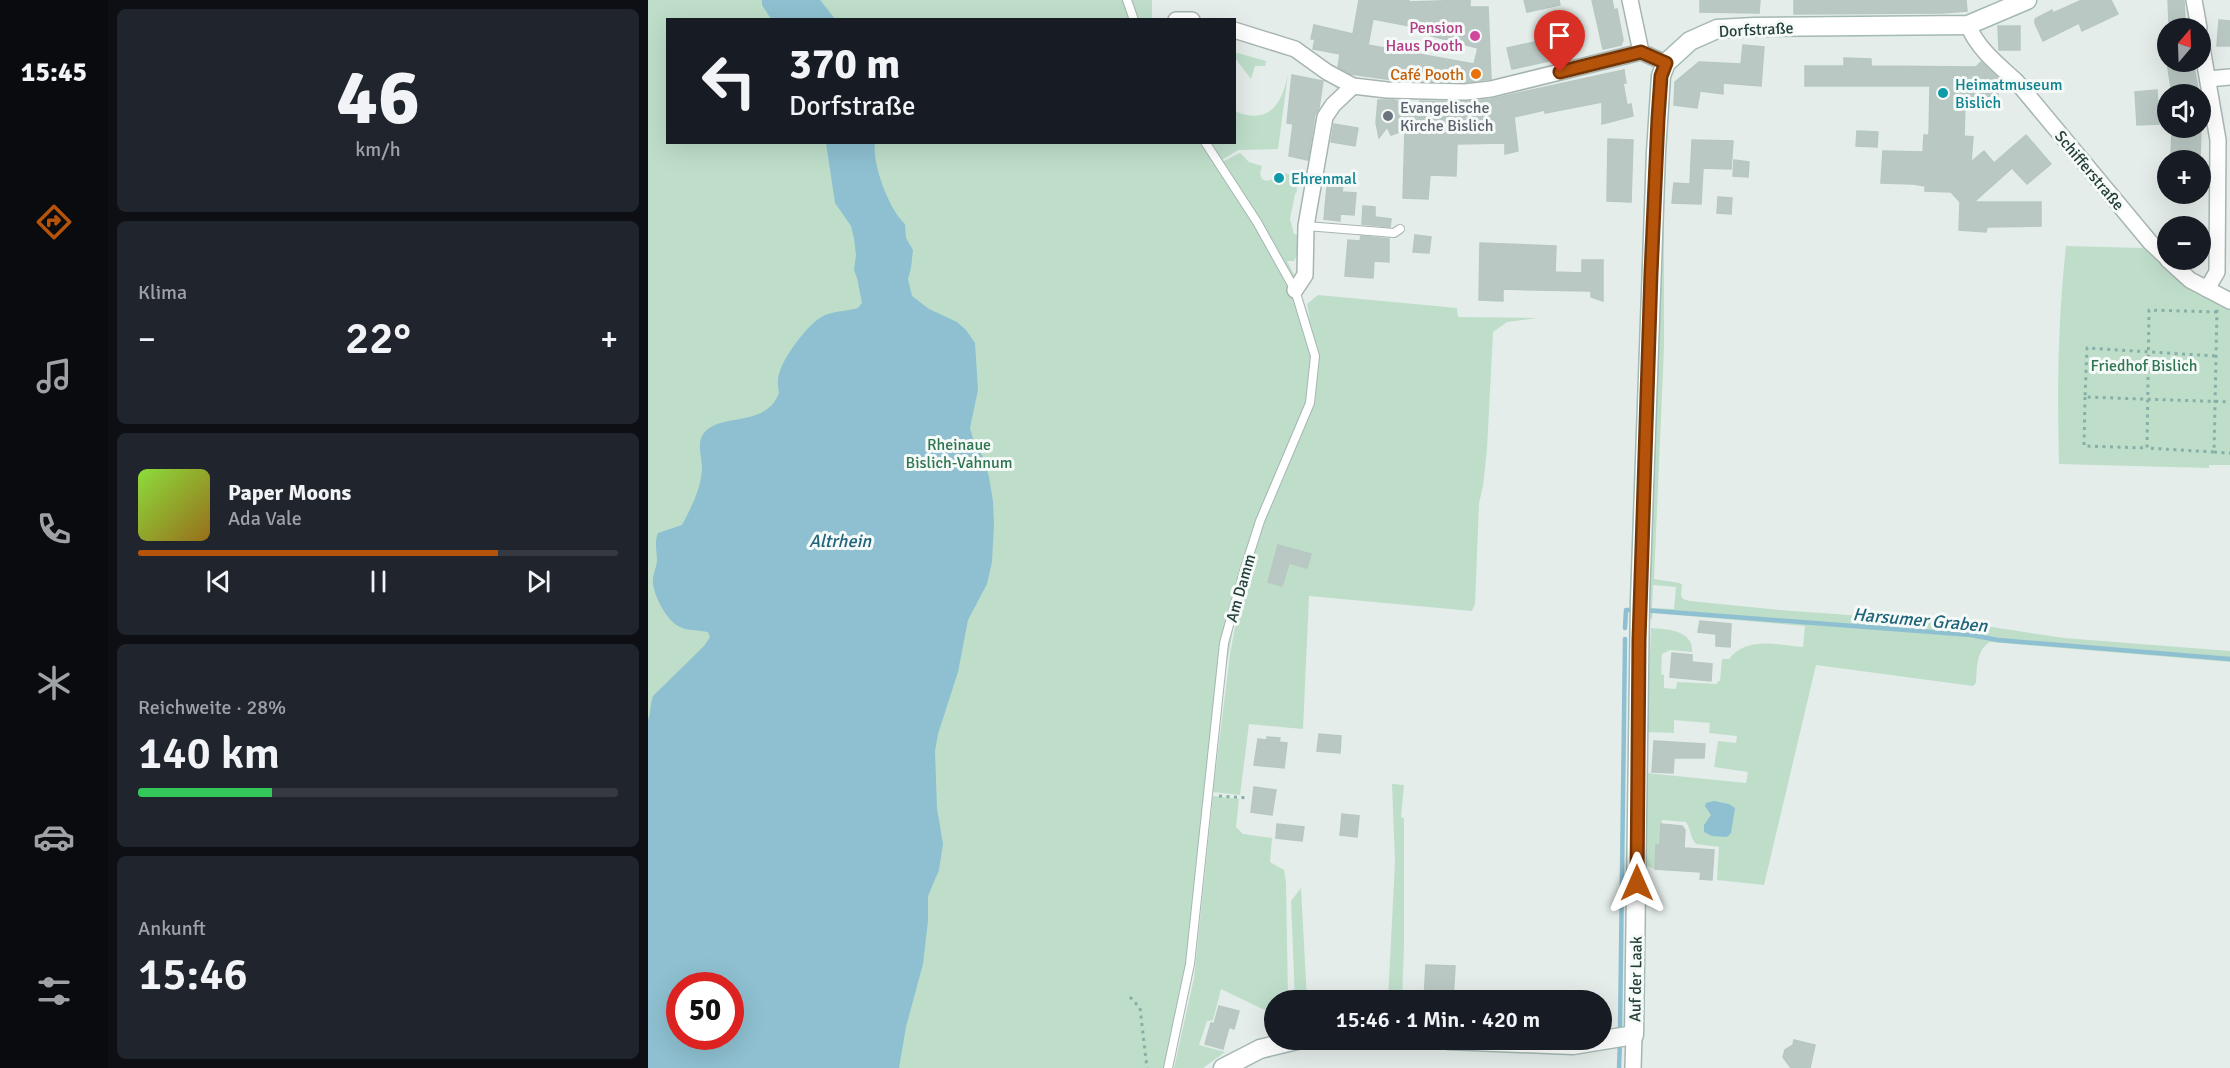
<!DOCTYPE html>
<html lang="de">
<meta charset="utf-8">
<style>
body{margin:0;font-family:Signika,sans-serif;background:#20242c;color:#f1f3f6;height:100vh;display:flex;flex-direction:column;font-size:22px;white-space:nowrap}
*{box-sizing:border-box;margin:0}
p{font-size:20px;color:#9ea1a6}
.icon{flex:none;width:33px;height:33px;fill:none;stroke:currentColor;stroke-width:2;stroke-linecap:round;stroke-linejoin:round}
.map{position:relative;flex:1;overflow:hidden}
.details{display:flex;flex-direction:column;gap:9px;padding:9px;background:#0d0f14;width:540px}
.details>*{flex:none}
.guide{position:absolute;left:18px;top:18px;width:570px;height:126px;border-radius:0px;box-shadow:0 6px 24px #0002;background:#171b24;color:#f1f3f6;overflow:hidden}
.needle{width:39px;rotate:19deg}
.buttons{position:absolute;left:1509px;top:18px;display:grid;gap:12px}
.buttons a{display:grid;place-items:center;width:54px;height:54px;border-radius:50%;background:#171b24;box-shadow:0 6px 24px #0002;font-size:30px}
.speed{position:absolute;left:18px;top:972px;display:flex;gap:12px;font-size:30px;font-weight:700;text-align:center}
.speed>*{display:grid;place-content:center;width:78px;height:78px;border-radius:50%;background:#171b24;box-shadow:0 6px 24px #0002;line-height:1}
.speed .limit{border:9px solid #d22;background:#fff;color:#111}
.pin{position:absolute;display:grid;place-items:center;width:51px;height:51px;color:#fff;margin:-62px -26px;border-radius:50% 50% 50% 0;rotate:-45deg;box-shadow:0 0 6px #0007}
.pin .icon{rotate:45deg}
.me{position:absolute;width:66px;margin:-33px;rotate:0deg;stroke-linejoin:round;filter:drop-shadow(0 0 4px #0008)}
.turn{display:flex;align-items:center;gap:21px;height:126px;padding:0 24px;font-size:27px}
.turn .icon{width:78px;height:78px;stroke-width:2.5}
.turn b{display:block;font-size:42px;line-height:51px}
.big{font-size:45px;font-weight:600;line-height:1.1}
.details .card{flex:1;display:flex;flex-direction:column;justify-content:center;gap:9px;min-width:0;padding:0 21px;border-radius:9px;background:#20242c}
.details .dial{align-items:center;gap:0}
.dial b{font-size:78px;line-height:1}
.song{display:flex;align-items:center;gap:18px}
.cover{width:72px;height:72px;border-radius:9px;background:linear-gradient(135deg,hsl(90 70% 55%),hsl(40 70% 35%))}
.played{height:6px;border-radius:3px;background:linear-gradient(90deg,#b45309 75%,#363941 75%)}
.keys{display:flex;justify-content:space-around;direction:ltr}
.heat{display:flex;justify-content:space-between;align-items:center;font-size:33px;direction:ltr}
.charge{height:9px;border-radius:4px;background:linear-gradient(90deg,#34c759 28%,#363941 0)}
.trip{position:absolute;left:616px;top:990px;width:348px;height:60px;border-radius:30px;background:#171b24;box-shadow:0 6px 24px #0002;font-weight:600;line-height:60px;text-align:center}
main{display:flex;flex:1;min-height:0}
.menu{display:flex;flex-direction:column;width:108px;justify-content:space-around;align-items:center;background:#090b0e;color:#9ea1a6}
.menu .icon{width:42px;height:42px}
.menu .on{color:#b45309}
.menu b{font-size:27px;color:#f1f3f6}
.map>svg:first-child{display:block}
.green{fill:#bedeca;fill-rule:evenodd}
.water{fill:#8ec0d1;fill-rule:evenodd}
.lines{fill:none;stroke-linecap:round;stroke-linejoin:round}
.stream{stroke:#8ec0d1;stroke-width:4.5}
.building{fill:#bac8c4;stroke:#b7c7c2;stroke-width:1.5;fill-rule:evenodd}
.service-casing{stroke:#a7b5b2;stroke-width:10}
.minor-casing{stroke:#a7b5b2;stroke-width:18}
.secondary-casing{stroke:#a3b9b3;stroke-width:21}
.path{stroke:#86b0a7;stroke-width:3;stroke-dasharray:3 4.5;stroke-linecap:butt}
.service{stroke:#fff;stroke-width:8}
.minor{stroke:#fff;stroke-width:15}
.secondary{stroke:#fff;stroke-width:18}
.route-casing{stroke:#753606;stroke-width:15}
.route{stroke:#b45309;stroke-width:10}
.hotel-dot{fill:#d1479c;stroke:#f5faf8;stroke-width:2}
.food-dot{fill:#e8710a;stroke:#f5faf8;stroke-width:2}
.culture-dot{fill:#0f9aa8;stroke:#f5faf8;stroke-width:2}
.worship-dot{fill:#6b7280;stroke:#f5faf8;stroke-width:2}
.labels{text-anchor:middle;stroke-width:6;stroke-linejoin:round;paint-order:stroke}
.hotel-label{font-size:16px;fill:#b23c85;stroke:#f5faf8;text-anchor:end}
.street-label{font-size:16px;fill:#243f3a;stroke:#f5faf8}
.food-label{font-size:16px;fill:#c56008;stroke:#f5faf8;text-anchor:end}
.culture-label{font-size:16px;fill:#0d838f;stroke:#f5faf8;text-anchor:start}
.worship-label{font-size:16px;fill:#5b616d;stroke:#f5faf8;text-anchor:start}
.park-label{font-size:16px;fill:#2f7550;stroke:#f5faf8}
.water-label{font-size:18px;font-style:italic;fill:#1f637a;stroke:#f5faf8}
</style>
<main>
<nav class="menu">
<b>15:45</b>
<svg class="icon on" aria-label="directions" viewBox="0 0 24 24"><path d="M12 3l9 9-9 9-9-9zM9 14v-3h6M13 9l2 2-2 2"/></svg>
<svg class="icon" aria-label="music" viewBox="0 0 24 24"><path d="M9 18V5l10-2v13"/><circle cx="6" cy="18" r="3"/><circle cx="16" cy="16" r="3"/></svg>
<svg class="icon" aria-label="phone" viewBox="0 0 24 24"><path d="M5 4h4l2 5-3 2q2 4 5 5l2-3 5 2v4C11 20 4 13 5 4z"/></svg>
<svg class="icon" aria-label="climate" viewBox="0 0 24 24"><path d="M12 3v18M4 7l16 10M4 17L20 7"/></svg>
<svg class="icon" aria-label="car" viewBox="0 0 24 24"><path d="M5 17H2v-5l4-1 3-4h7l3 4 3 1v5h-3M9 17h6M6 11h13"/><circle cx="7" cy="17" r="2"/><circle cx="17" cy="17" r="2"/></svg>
<svg class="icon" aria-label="filters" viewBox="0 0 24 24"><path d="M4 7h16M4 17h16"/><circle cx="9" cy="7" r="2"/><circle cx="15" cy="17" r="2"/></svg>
</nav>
<section class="details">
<div class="card dial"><b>46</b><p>km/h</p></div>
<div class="card"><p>Klima</p>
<div class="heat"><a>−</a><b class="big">22°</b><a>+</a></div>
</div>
<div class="card">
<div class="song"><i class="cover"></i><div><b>Paper Moons</b><p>Ada Vale</p></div></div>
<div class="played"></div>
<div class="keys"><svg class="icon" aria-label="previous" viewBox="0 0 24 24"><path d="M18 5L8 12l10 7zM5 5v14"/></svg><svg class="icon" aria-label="pause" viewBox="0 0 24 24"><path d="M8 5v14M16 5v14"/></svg><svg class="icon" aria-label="next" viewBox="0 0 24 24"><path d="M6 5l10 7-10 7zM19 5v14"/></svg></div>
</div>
<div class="card"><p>Reichweite · 28%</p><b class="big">140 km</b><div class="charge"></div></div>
<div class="card"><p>Ankunft</p><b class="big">15:46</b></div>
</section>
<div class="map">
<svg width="1582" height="1068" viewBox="0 0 1582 1068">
<rect width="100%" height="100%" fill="#e4edea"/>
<g class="green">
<path d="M0 0H504V20H20V142H586L587 111C621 126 634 104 640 74L630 149 590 150 574 160 576 161 592 153 601 162 614 166 612 174 614 179 618 181 626 179 629 182 633 180 630 174 633 173 641 174 648 181 649 191 647 194 642 219 646 234 652 235 651 251 646 261H639L649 280 662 320 659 304 670 295 809 308 810 317 889 318 859 322 845 332 839 449 835 486 831 503 827 604 824 611 661 596 655 729 601 724 592 795 565 792 582 654 590 611 603 560 592 589 577 675 547 948 539 998 524 1068H0ZM32 986H82V1036H32Z"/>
<path d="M586 52 618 61 617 66H607L603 79 587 58Z"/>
<path d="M1016 215V348L1006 579 1032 583 1034 585 1033 595 1035 599 1042 601 1132 610 1324 624 1416 638 1582 651V662L1342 642C1328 650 1329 669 1328 683L1325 686 1168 665 1116 885 1069 880 1071 847 1048 844C1042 838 1043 829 1038 822L1014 820 1012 845H1008L1007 869 997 865 998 773 1098 783 1100 772 1066 767 1070 741 1088 743 1089 736 1061 733 1062 723 1026 720V733L999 732 1003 628C1018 629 1046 630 1044 652L1022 650 1014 654 1013 674 1016 675V688L1028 689 1029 682 1069 684 1070 681H1072L1074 659H1081C1099 636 1129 645 1155 647L1157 626 1005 613 1004 619 998 618 1012 234ZM1005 585 1028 587 1026 609 1004 608Z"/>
<path d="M1418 246 1495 248 1542 290 1582 310V465H1561V468L1411 464C1409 391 1410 319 1418 246Z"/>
<path d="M744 784 756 785 753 817 756 818V945L754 1000H740L747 862Z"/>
<path d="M565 796 591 799 588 827 595 834 624 838 622 862 636 870 638 883 640 1000H627V1015L573 989 565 1020 559 1021 551 1045 577 1052 555 1068H526L546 978Z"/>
<path d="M653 888 659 1000H647L643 901Z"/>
</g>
<g class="water">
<path d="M114 0H172L187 19H123L114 5Z"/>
<path d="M178 143H227C224 164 241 210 257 224L258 238 265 250 263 268 260 279 264 296 281 309 309 322 318 330 327 343 330 390 322 428 326 442 335 457 341 477 345 501 346 524 344 562 339 584 320 620 310 672 290 734 287 751 289 808 295 844 291 870 280 896V921L275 964 258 1027 251 1068H0V720C3 712 2 704 5 696L56 646 62 637 60 632C51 630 40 631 32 627 19 621 7 598 5 584 4 576 8 569 9 561 9 551 6 542 10 533L34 525C43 508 53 489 54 469 54 456 48 443 56 433 73 412 118 428 131 393 130 387 129 380 131 374 135 357 161 322 177 315 187 311 200 311 210 308L214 303 209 278 206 270 208 255 206 239 203 226 187 203ZM32 986H82V1036H32Z"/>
<path d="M1066 801 1081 804 1087 808 1083 833 1079 837 1064 836 1056 832V825L1063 815 1057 806 1058 803Z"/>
</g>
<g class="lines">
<g class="stream">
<path d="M995 610 1323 635 1350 640 1582 659"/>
<path d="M977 628 978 610H986"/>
<path d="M972 1032 977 639"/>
<path d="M971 1068 972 1041"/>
</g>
</g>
<g class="building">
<path d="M711 0H761L760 2 822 0V7H840L843 79 817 82 752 81 703 74 690 67 692 54 665 49 667 39H663L666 25 705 34ZM725 19 772 28V33L830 48 826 64 720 45Z"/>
<path d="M876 0H911L912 5 879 12Z"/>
<path d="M944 0H964L966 10 969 9 975 40 973 45 955 49Z"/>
<path d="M1052 0H1112L1111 13 1052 12Z"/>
<path d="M1146 0H1318L1319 11 1294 13 1146 14Z"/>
<path d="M1434 0H1463L1470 14 1434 31 1431 23 1395 41 1387 23V19L1404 10 1405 13Z"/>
<path d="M1520 0H1536L1537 21 1521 22Z"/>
<path d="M1571 20 1582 21V46H1569Z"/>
<path d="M1350 26H1372V50H1351Z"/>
<path d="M912 31 919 57 864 69 859 48 896 40 895 35Z"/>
<path d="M1095 45 1116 47 1113 86 1075 83V94L1052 91 1049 108 1026 105 1027 82 1051 62 1093 64Z"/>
<path d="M1196 58 1223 59V66L1328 67 1333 62 1350 78V104H1317L1316 136 1325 137 1323 162 1336 151 1346 163 1378 135 1403 164 1379 184 1364 168 1326 202H1393V226L1339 227 1338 232 1311 230 1312 202 1303 192 1277 191V186L1265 184 1233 183 1235 151 1275 152 1276 135H1281L1282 86H1157V66H1196Z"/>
<path d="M1519 62H1545L1551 94H1524Z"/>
<path d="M976 70 978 83H975L979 105 983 104 985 116 954 124V102L897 113V110L866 117 870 151 857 154V143L809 144 808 176 782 175 780 199 755 198 757 130 743 135 739 127 731 138 728 123 730 100H746L772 109V101L817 102 843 99Z"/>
<path d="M644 75 675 81 671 108 667 115 660 160 641 156 645 124 639 123Z"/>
<path d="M1509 90 1511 124 1489 125 1487 92Z"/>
<path d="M686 124 710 128 707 146 683 142Z"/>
<path d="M1524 128H1553L1552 160H1523Z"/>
<path d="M1209 131 1230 132 1229 147 1208 146Z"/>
<path d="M960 139 985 140 983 202 959 201Z"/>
<path d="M1044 140 1085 141 1083 169 1055 168 1053 204 1024 203 1026 183 1042 184Z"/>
<path d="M1086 160 1101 162 1100 177 1085 176Z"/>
<path d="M680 176 696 178 694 192 708 193 706 215 692 214V221L676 219Z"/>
<path d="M1070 197 1084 198 1083 214 1069 213Z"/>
<path d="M715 206 727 207V217L743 219 742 227 714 224Z"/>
<path d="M767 235 783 237 781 253 765 252Z"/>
<path d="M713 236 741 239V262L726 261 725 278 697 276 700 240 712 241Z"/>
<path d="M832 243 908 246 907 272 934 273V260H955V301L943 297V291L888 290 855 289V301L831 300Z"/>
<path d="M630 545 663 554 659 568 641 563 634 586 620 582Z"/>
<path d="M1052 621 1083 624 1082 647 1068 646V634L1050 632Z"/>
<path d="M1024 653 1044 655V662L1064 664 1063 681 1022 677Z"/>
<path d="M671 734 693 736 692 753 669 751Z"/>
<path d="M619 737 632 738 631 742 639 743 636 768 606 765 610 739 619 740Z"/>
<path d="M1006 741 1057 744 1056 758H1026L1025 773 1004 772Z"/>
<path d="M606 787 628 790 624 815 603 812Z"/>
<path d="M694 814 711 816 709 837 692 835Z"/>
<path d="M629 824 656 827 654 841 628 838Z"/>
<path d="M1013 824 1034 826 1037 830 1036 848 1066 850 1064 880 1052 879 1053 872 1007 869 1008 845H1012Z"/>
<path d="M778 965 807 966 805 1000H776Z"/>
<path d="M571 1006 591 1011 586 1029 581 1027 575 1049 557 1044 563 1023 566 1024Z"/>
<path d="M1146 1040 1167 1045 1162 1068H1143L1135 1057 1137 1050 1145 1045Z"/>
</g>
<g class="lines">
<defs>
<g id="service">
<path d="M479 0 486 20"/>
<path d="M658 226 746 233 752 229"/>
<path d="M520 1068 542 964 576 643 597 568 612 521 662 403 667 356 647 290 609 222 557 142"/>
</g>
<g id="minor">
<path d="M982 0 993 52"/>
<path d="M1546 0 1551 28"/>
<path d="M528 20H544"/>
<path d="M1320 25C1329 48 1350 65 1368 81L1502 242 1520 259"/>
<path d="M586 30 647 49 679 72 705 86 739 90 817 92 843 89 993 52 1018 63"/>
<path d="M1552 36 1570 140 1569 272 1559 289"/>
<path d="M1560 79 1582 77"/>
<path d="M1520 260 1542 280 1582 301"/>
<path d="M647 290 657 275 658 226 677 117 685 105 705 86"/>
<path d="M985 1068 986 1035"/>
</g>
<g id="secondary">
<path d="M800 1040 925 1045 986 1035 992 600 1008 152 1013 76 1018 63 1042 41 1069 29 1106 27 1320 25 1379 0"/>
<path d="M575 1068 612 1049 649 1040"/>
</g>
</defs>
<use href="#service" class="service-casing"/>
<use href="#minor" class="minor-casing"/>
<use href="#secondary" class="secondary-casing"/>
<g class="path">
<path d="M1569 312 1501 310 1499 448 1566 452 1569 309"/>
<path d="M1567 356 1439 348 1437 397 1582 402"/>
<path d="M1437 397 1436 446 1499 448"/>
<path d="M1566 452 1582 453"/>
<path d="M571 796 601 798"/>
<path d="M482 997 492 1008 499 1068"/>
</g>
<use href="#service" class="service"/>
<use href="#minor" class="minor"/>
<use href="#secondary" class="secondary"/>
</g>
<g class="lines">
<defs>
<path id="route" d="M912 72 993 52 1018 63 1013 76 1010 119 1003 273 991 640 989 883"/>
</defs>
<use href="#route" class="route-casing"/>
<use href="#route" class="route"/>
</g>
<circle class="hotel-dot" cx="827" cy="36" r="6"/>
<circle class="food-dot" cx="828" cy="74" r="6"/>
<g class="culture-dot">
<circle cx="1295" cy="93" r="6"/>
<circle cx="631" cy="178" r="6"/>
</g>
<circle class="worship-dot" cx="740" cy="116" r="6"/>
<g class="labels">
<g class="hotel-label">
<text x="815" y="33">Pension<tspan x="815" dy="18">Haus Pooth</tspan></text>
</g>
<g class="street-label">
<text transform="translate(1108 29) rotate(-3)" y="6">Dorfstraße</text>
<text transform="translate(1442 170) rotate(50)" y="6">Schifferstraße</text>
<text transform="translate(592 588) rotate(-74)" y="6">Am Damm</text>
<text transform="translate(987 979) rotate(-89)" y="6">Auf der Laak</text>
</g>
<g class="food-label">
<text x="816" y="80">Café Pooth</text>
</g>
<g class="culture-label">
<text x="1307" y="90">Heimatmuseum<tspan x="1307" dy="18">Bislich</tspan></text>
<text x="643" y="184">Ehrenmal</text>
</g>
<g class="worship-label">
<text x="752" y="113">Evangelische<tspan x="752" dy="18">Kirche Bislich</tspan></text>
</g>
<g class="park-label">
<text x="1496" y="371">Friedhof Bislich</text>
<text x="311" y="450">Rheinaue<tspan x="311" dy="18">Bislich-Vahnum</tspan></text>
</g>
<g class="water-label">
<text x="192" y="547">Altrhein</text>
<text transform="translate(1272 620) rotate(5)" y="6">Harsumer Graben</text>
</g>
</g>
</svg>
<div class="buttons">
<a><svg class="needle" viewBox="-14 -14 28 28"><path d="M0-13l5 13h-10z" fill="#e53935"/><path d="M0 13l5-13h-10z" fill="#9ea1a6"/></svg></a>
<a><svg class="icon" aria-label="sound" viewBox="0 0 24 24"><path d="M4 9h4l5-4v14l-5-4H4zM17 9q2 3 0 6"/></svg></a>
<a>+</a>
<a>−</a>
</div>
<div class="speed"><div class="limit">50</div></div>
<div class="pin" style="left:912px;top:72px;background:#d93025"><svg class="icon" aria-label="arrive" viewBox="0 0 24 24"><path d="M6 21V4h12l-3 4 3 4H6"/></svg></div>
<svg class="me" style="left:989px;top:883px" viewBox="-20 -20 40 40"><path d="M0-17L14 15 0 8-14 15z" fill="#b45309" stroke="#fff" stroke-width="4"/></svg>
<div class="trip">15:46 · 1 Min. · 420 m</div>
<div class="guide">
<div class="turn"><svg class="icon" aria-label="left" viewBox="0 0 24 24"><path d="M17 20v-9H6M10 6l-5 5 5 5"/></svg><div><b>370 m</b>Dorfstraße</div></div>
</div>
</div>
</main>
